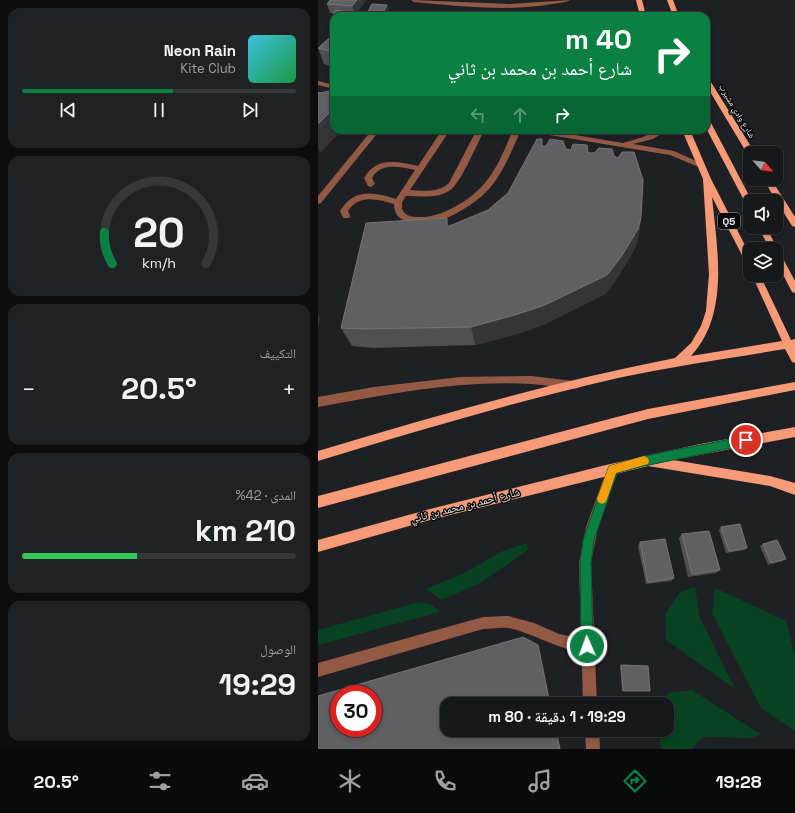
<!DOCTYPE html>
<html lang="ar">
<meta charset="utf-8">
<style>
body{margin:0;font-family:"Space Grotesk","Noto Naskh Arabic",sans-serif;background:#202123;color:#f1f3f6;direction:rtl;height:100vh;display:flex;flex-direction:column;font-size:15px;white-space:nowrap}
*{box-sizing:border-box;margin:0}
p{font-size:13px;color:#9ea0a2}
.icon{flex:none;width:22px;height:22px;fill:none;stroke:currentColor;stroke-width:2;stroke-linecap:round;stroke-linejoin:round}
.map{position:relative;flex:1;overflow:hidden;direction:ltr}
.drawer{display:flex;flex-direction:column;gap:8px;padding:8px;background:#0d0d0e;width:318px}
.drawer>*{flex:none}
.hud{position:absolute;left:12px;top:12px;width:380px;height:122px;border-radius:12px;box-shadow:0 2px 6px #0003,0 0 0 1px #363739;direction:rtl;background:#0b8043;color:#fff;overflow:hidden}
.needle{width:26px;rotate:118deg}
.buttons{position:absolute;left:425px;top:146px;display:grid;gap:8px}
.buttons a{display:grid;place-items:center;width:40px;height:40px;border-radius:8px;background:#17181a;box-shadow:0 2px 6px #0003,0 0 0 1px #363739;font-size:20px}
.speed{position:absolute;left:12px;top:685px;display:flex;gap:8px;font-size:20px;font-weight:700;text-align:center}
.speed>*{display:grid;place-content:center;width:52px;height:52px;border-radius:50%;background:#17181a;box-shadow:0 2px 6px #0003,0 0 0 1px #363739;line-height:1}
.speed .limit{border:6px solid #d22;background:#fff;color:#111}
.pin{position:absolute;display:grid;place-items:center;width:34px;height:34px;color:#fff;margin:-17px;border:2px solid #fff;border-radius:50%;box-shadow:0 1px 4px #0007}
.me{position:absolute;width:44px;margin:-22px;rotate:358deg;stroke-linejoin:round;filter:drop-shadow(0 0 3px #0008)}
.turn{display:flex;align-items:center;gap:14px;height:84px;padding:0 12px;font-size:18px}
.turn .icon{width:52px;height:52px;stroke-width:2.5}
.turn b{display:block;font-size:28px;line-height:34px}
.lanes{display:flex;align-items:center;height:38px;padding:0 12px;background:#0003;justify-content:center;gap:20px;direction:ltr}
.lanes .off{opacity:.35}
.big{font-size:30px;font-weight:600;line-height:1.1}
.drawer .widget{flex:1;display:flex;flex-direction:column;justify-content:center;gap:6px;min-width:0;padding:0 14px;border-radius:12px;background:#202123}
.drawer .dial{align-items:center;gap:0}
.dial svg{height:104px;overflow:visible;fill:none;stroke:#363739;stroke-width:7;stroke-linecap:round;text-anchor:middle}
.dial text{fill:#f1f3f6;stroke:none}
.song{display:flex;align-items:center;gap:12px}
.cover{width:48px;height:48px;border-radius:6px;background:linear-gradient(135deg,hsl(190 70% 55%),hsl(140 70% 35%))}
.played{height:4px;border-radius:2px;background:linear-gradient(90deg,#0b8043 55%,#363739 55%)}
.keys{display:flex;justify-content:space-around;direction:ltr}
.heat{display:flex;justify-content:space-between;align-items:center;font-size:22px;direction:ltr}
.charge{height:6px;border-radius:3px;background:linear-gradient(90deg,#34c759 42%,#363739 0)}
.trip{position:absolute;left:122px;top:697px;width:234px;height:40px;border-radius:12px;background:#17181a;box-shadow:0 2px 6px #0003,0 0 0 1px #363739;font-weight:600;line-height:40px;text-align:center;direction:rtl}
.tabs{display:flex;height:64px;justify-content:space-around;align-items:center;background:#090a0a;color:#9ea0a2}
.tabs .icon{width:28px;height:28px}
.tabs .selected{color:#0b8043}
.tabs b{font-size:18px;color:#f1f3f6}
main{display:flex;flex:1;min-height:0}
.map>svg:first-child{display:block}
.green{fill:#074223}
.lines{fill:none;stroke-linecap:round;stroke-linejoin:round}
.lane{fill:#925a45;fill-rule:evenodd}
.street{fill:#925a45;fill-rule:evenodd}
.primary{fill:#f79a78;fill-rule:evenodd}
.wall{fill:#504f53}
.shaded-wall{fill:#353539}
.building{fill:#605f63;stroke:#767578;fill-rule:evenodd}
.route{fill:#0b8043;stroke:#07532c}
.slow{fill:#f59e0b}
.labels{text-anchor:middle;stroke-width:3;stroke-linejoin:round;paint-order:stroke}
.far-street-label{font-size:9px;fill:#e9e9ec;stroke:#090a0b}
.shield{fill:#090a0b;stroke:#a6a6a8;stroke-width:1}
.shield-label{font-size:10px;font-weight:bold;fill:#e9e9ec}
.street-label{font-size:11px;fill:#e9e9ec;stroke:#090a0b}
</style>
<main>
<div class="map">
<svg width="477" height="749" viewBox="0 0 477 749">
<rect width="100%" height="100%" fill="#1f2023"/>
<g class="green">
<path d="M209 543 210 550 164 582 124 600 108 589 150 571 182 552Z"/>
<path d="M377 587 382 618 417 689 348 640 347 615 362 592Z"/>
<path d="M397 588 468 621 477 656V731L443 708 394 613Z"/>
<path d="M101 602 112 604 122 612 0 645V630Z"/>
<path d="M374 690 442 734 434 738 385 737 374 749H343L341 730H349V704H347L350 693Z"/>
</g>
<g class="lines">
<g class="lane">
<path d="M93 0 192 4 252 0C247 3 240 3 234 4 189 12 142 6 96 2Z"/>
<path d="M124 130H132L92 190C106 191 120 193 131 183L158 131H161L165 133C158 146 142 185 131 191 118 199 102 196 88 196L84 202V209C88 218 97 217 106 217 119 216 129 211 140 205 173 186 181 162 195 130H203C185 170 178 193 137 214 124 221 107 225 92 222 82 220 76 215 76 204 60 199 40 194 30 211L32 216 31 218H25L22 211C36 188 55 192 78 199L97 170C82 167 63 162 54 178L57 184 53 187 50 186 46 178C59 156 79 162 100 166Z"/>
<path d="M190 616 216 623 241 634 274 641 276 646 274 651C255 658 212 631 190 628 182 627 173 629 165 629L0 677V663L165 617Z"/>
</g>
<g class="street">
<path d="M0 81 16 85V89L0 85Z"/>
<path d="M54 130H62L3 203 0 204V196Z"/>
<path d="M209 130H227L305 143 325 137 340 130H349L335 139 315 144 356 151 387 165 383 168 352 155 213 132Z"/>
<path d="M213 376 256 381 260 382 261 385 260 388 256 389C242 388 228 385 213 384 142 380 70 394 0 407V397L56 387 142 377Z"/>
<path d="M295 464 299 465 301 469 280 527 273 563 279 704H265L261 563 268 527 289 469 291 465Z"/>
<path d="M267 730H281L282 749H268Z"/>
</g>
<g class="primary">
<path d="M318 0H324L328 16H322Z"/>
<path d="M349 0H355L361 16H355Z"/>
<path d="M388 77 391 79 437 153H432V155H430L388 85Z"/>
<path d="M388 119 392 121 434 201H432V207L428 204 388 128Z"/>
<path d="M364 130H372L393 179 432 255V266L428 263 394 197C399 249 412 314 373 356L464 341 434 275H442L473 340 477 339V363L474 362 467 349C412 358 356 366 300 378 199 401 99 431 0 461V451C118 415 236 382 357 358L373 343 383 326 388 311 391 274 385 179Z"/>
<path d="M445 179H453L477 217V227L474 226Z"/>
<path d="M440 227H448L477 281V293L474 292 458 261V249H452Z"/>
<path d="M477 382V390L330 419 0 508V496L295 418 330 409Z"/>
<path d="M477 427V437L355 460 452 476 477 483V495L452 486 330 466 112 520 0 552V540L112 509 288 465 382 444Z"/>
</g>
</g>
<g class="wall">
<path d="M48 0 38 14 49 13 69 5 70 10 37 15H31L32 16H16V18L15 14V13H12L9 4Z"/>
<path d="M16 34V67L6 64 0 48Z"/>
<path d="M224 146 248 149 296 156 323 218 320 239 316 250 300 277 287 294 227 324 202 333 157 345 56 348 34 346 23 328 131 226 170 210 190 193Z"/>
<path d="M403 527 429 548 426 550 408 553 401 530Z"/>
<path d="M364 534 402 570 398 573 370 577 361 538Z"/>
<path d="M322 542 356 578 353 581 328 584 320 546Z"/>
<path d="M445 544 465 561 450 565 442 546Z"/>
<path d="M302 665 330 666 305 691 304 690Z"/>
</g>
<g class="shaded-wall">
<path d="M39 0H48L37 15 34 6Z"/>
<path d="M69 5 70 10 67 16H63Z"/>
<path d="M30 12 32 16H28V15Z"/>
<path d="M16 100V130H24L2 153 0 148V124L12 102Z"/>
<path d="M129 218 134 239 129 227Z"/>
<path d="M323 218 320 239 316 250 300 277 287 294 227 324 202 333 157 345 153 327Z"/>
<path d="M0 314 2 317 0 330Z"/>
<path d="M468 559 465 561 450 565 453 563Z"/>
<path d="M220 645 221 646 233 704H232Z"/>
</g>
<g class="building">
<path d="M12 0H39L34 6 9 4Z"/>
<path d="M54 4 69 5 63 16 49 13Z"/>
<path d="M18 10 30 12 28 15 15 14Z"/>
<path d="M41 12 62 16H36Z"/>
<path d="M71 12 102 14 101 16H70Z"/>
<path d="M190 13 205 14V16H188Z"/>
<path d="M16 34V52L0 48Z"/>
<path d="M11 91 16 93V100L12 102 16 104V108L0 124V92L2 93Z"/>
<path d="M219 139H224V146H228L232 139 245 141 248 149 253 150 255 144 269 145 270 153H276L281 148 294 149 296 156 300 158 304 152H316L325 180 323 218 320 229 303 257 289 275 227 305 200 314 153 327 46 329 23 328 48 223 129 218V227L170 210 190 193Z"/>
<path d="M422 524 429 548 411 551 403 527Z"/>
<path d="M391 531 402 570 374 574 364 534Z"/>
<path d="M347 539 356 578 330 582 322 542Z"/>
<path d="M459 540 468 559 453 563 445 544Z"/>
<path d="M205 637 220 645 232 704H129V730H238L242 749H0V696ZM21 694H55V728H21Z"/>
<path d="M303 665 330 666 332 691H305Z"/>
</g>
<path class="route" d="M428 436 431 437 433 440 431 443 428 445 326 466 299 473 276 540 273 563 275 646 273 650 269 652 265 650 263 646 262 563 265 540 291 466 326 456Z"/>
<path class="slow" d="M326 456 330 458 331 461 330 464 298 473 288 502 284 504 280 502 279 499 291 466Z"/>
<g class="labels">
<g class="far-street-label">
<text transform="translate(419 111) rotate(59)" y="3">شارع وادي مشيرب</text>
</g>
<rect class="shield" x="400" y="213" width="22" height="16" rx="3"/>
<g class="shield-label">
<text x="411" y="225">Q5</text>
</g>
<g class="street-label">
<text transform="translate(147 505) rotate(-14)" y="4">شارع أحمد بن محمد بن ثاني</text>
</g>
</g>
</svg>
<div class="buttons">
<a><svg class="needle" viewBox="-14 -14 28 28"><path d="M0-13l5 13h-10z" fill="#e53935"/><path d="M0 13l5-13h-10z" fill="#9ea0a2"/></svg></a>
<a><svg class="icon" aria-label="sound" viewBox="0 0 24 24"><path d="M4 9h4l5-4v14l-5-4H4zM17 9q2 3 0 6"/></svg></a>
<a><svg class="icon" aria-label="layers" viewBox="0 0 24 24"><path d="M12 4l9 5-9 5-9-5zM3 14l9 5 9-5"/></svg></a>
</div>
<div class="speed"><div class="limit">30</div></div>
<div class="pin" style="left:428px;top:440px;background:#d93025"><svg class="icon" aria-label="arrive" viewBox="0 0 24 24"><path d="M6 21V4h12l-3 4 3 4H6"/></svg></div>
<svg class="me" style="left:269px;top:646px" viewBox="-20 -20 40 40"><circle r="17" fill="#0b8043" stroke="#fff" stroke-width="3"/><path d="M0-11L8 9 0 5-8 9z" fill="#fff"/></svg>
<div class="trip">19:29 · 1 دقيقة · 80 m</div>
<div class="hud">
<div class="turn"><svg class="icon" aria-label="right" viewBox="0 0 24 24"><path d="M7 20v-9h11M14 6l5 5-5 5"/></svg><div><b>40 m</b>شارع أحمد بن محمد بن ثاني</div></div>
<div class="lanes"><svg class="icon off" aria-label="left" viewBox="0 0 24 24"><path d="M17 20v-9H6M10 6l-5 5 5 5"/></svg><svg class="icon off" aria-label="ahead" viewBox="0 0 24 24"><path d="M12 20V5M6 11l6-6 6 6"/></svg><svg class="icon" aria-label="right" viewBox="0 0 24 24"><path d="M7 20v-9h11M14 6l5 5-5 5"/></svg></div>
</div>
</div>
<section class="drawer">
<div class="widget">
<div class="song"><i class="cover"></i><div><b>Neon Rain</b><p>Kite Club</p></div></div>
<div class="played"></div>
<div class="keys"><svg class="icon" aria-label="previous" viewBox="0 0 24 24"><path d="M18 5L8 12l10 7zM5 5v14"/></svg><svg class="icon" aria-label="pause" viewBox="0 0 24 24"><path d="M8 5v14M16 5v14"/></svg><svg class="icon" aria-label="next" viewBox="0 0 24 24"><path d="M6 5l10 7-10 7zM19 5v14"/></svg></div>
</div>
<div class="widget dial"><svg viewBox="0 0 100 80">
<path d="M14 69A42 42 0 1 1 86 69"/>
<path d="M14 69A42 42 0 0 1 8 45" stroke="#0b8043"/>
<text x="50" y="56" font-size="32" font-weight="700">20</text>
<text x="50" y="72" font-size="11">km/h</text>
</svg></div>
<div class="widget"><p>التكييف</p>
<div class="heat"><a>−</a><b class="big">20.5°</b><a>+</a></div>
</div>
<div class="widget"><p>المدى · 42%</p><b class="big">210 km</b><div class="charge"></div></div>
<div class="widget"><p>الوصول</p><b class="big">19:29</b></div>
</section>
</main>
<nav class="tabs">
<b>19:28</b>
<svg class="icon selected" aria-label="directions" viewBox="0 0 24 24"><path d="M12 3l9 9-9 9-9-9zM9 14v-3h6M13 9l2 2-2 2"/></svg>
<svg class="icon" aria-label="music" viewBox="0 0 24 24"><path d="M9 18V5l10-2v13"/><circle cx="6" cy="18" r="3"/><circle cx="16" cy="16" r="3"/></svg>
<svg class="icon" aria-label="phone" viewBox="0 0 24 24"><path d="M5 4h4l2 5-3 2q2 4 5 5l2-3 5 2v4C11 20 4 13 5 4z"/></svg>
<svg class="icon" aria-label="climate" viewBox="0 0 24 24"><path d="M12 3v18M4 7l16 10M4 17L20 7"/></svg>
<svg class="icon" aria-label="car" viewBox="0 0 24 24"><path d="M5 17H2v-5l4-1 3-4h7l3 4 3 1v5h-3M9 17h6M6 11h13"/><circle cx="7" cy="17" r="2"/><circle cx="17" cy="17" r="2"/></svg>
<svg class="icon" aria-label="filters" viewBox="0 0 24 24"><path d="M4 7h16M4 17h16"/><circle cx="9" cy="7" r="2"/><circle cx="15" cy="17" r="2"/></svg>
<b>20.5°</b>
</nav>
